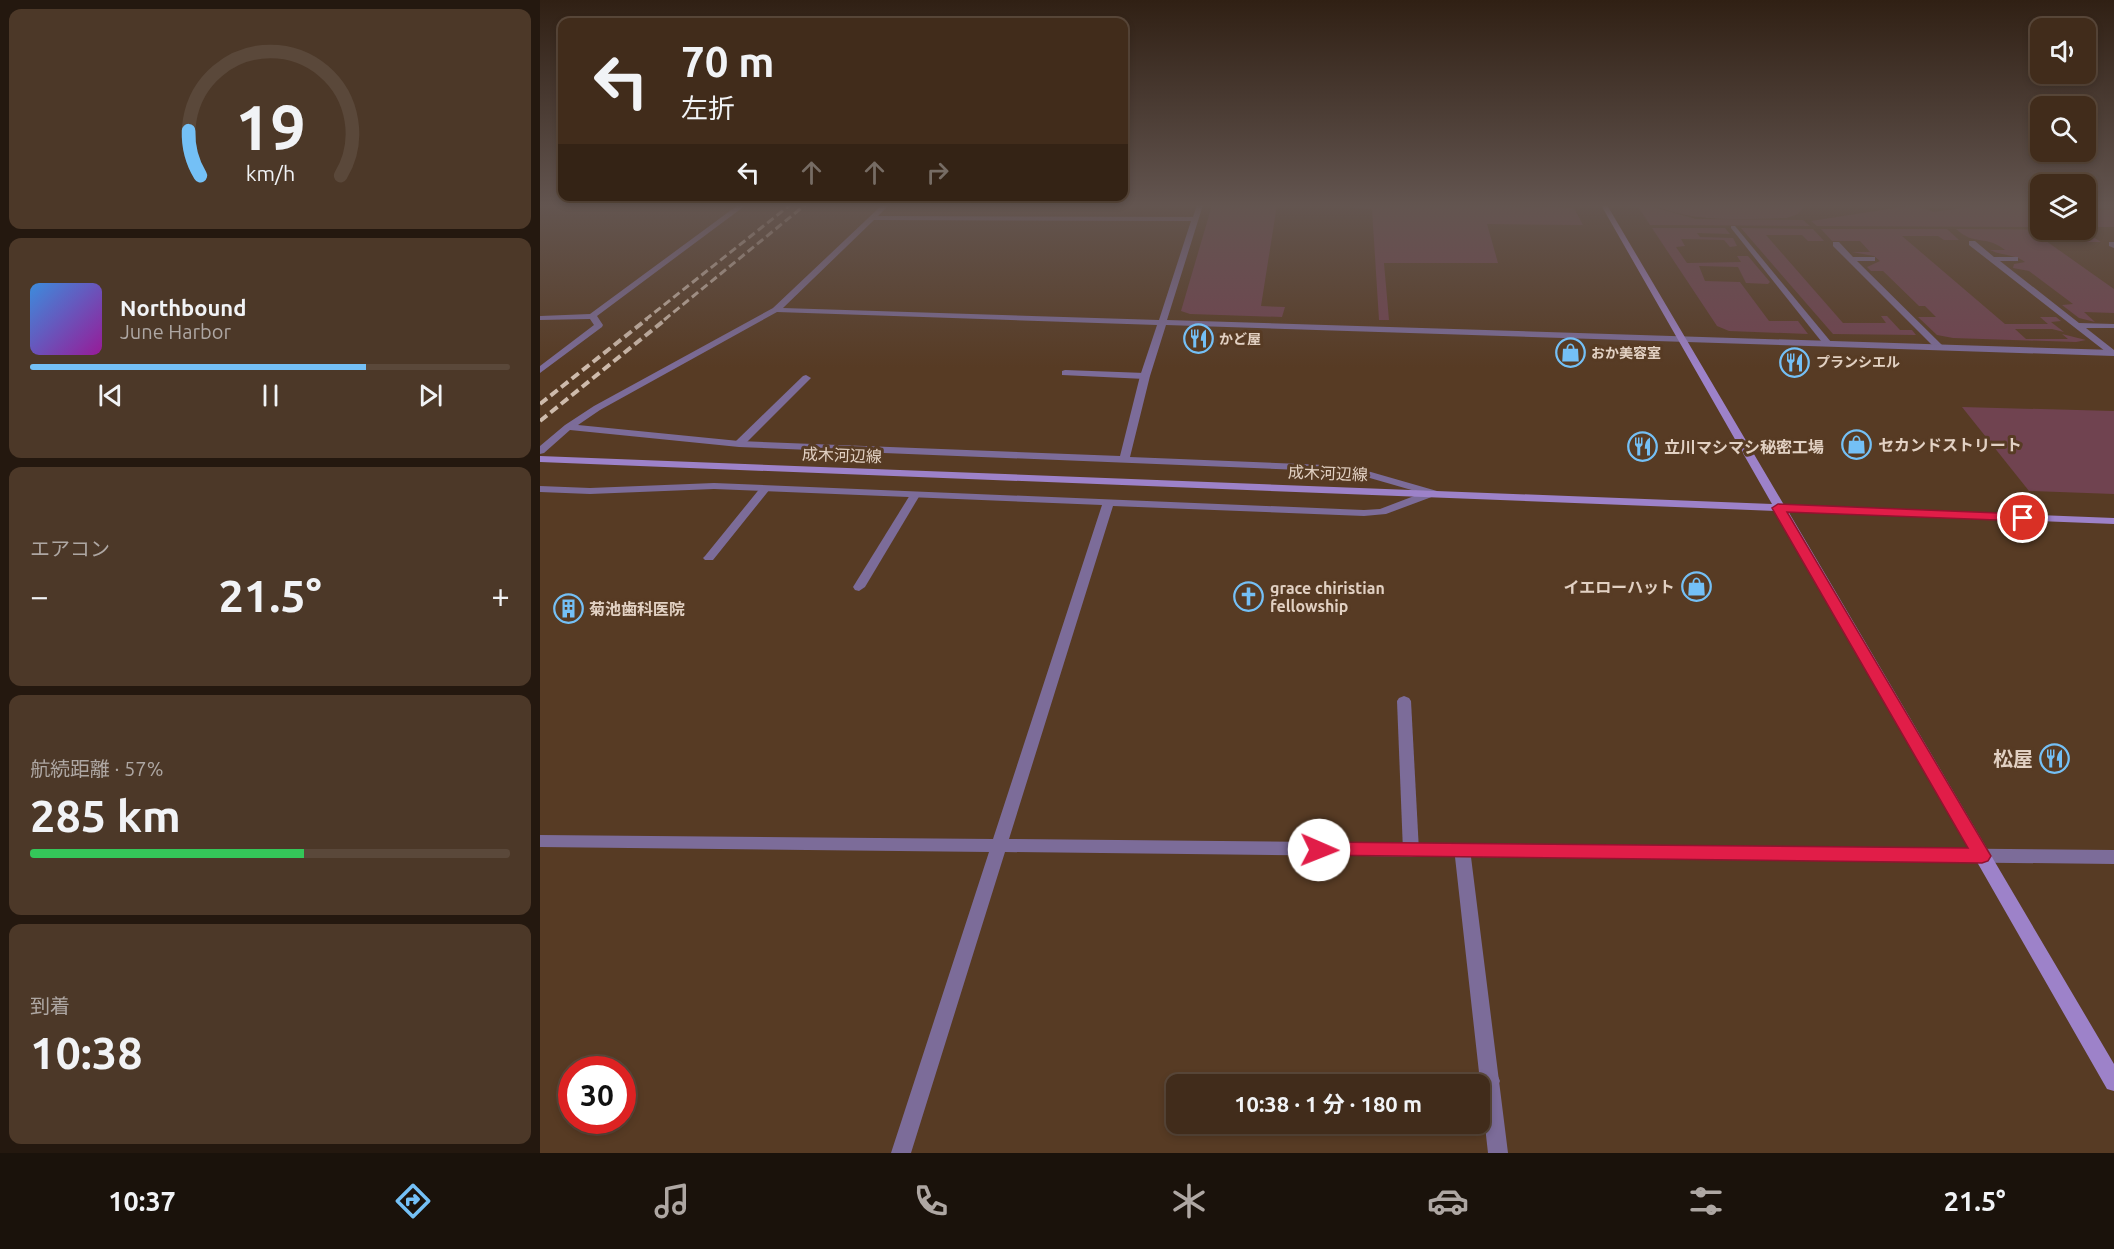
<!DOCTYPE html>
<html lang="ja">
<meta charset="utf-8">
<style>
body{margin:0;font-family:Ubuntu,"Noto Sans JP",sans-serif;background:#4c3828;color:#f1f3f6;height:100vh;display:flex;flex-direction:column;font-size:22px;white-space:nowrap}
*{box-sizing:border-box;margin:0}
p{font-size:20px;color:#aea7a3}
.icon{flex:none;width:33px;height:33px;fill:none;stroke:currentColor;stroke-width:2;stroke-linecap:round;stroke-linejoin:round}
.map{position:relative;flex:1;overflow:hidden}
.drawer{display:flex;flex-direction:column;gap:9px;padding:9px;background:#24180f;width:540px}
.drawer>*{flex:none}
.banner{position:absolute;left:18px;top:18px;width:570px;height:183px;border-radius:12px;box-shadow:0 3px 9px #0003,0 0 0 2px #5a483a;background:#412c1b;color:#f1f3f6;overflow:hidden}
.buttons{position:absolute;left:1490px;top:18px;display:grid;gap:12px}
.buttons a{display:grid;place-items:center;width:66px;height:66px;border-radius:12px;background:#412c1b;box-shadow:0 3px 9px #0003,0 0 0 2px #5a483a;font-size:30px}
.speed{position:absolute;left:18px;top:1056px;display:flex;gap:12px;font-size:30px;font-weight:700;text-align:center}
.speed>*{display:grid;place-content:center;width:78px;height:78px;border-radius:50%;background:#412c1b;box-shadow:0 3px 9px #0003,0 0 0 2px #5a483a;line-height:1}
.speed .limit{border:9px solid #d22;background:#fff;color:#111}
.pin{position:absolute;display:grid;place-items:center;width:51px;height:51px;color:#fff;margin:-26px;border:3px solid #fff;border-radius:50%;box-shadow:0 2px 6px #0007}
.me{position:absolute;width:66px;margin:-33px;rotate:91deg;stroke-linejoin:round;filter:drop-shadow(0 0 4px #0008)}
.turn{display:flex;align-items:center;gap:21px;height:126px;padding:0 24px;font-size:27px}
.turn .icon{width:78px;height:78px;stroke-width:2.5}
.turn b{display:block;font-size:42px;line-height:51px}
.lanes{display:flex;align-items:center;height:57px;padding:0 24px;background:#0003;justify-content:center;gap:30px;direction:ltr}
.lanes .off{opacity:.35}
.big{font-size:45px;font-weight:700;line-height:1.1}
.drawer .card{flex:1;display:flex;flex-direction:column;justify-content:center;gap:9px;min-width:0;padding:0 21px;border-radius:12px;background:#4c3828}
.drawer .dial{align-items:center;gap:0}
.dial svg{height:156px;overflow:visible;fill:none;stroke:#5a483a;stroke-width:7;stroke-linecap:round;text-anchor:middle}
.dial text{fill:#f1f3f6;stroke:none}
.song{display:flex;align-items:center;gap:18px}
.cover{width:72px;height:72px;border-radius:9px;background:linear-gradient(135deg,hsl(210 70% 55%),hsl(300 70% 35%))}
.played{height:6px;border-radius:3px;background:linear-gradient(90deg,#74c0f6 70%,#5a483a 70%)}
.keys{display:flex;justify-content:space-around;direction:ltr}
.heat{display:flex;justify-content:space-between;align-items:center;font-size:33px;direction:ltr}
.charge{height:9px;border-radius:4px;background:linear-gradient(90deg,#34c759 57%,#5a483a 0)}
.trip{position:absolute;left:626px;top:1074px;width:324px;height:60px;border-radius:12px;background:#412c1b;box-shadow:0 3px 9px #0003,0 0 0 2px #5a483a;font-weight:700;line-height:60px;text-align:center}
.tab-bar{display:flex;height:96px;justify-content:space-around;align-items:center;background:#1a120b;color:#aea7a3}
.tab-bar .icon{width:42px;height:42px}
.tab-bar .on{color:#74c0f6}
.tab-bar b{font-size:27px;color:#f1f3f6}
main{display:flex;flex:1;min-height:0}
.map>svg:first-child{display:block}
.green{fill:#704350}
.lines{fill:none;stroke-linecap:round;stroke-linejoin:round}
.lane{fill:#7c6c99;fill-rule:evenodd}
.street{fill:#7c6c99;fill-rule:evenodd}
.secondary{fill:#9d82c9;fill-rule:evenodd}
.rail-far1{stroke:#cebbac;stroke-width:3;stroke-dasharray:8 4;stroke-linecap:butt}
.rail{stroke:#cebbac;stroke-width:4;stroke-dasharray:9 4.5;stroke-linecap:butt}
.route{fill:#e11d48;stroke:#92132f;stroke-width:1.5}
.labels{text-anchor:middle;stroke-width:6;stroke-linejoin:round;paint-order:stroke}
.far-poi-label{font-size:14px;font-weight:bold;fill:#e2d1c3;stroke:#573b24;text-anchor:start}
.poi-label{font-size:16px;font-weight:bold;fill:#e2d1c3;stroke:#573b24;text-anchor:start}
.street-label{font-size:16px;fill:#e2d1c3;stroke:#573b24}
.near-poi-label{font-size:20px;font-weight:bold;fill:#e2d1c3;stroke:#573b24;text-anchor:end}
</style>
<main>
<section class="drawer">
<div class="card dial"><svg viewBox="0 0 100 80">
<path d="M14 69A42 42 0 1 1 86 69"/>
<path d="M14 69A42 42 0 0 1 8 46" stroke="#74c0f6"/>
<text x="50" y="56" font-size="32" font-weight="700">19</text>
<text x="50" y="72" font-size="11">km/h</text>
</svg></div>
<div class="card">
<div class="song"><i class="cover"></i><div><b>Northbound</b><p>June Harbor</p></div></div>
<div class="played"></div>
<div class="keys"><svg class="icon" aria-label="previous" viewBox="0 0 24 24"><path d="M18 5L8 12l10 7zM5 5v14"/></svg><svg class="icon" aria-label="pause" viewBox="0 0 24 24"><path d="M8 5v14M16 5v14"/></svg><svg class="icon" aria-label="next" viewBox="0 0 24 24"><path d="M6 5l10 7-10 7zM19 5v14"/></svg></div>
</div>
<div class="card"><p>エアコン</p>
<div class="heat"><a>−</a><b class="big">21.5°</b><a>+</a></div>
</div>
<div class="card"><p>航続距離 · 57%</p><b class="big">285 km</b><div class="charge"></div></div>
<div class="card"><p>到着</p><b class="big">10:38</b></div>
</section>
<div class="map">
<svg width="1574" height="1153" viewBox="0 0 1574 1153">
<rect width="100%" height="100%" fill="#573b24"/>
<g class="green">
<path d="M672 205H737L721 306 745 307 742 317 650 314 641 311Z"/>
<path d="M918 205 1034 208 1043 225 947 224 958 263H844L849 320H839L832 209 812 208 813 206Z"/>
<path d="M1097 205H1106L1156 219 1263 220 1270 226 1110 225Z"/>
<path d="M1113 205H1259L1263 208 1258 214 1247 218C1204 219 1153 223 1113 205Z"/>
<path d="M1374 205 1394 212 1441 205H1500V227L1277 226 1271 221Z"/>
<path d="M1574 209V227H1545V212Z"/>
<path d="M1112 228H1185L1190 234 1157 233 1160 237 1193 238 1197 246 1190 247 1184 240 1141 239 1145 246 1136 247 1147 263 1201 262 1197 256H1208L1230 282 1228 284 1206 283 1198 267 1159 266 1165 281 1200 282 1229 321H1258L1268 334 1189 331 1177 326Z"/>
<path d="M1201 228 1273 229 1284 241H1268L1262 235H1226L1303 323H1346L1341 316H1347L1360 330H1372L1376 335 1293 334Z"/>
<path d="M1281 229H1407L1419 240H1404L1398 236H1362L1465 324H1508L1500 317H1516L1521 321 1511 322 1524 332 1512 329H1475L1486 339H1528L1522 334 1546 340 1536 342 1413 338 1397 335 1378 317H1396L1385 306H1379L1343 271H1331L1327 267 1340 261 1334 256 1312 252H1330L1320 241H1292Z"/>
<path d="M1416 229 1542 230 1561 242H1543L1534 236H1499L1574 289V313L1544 312 1555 322 1539 318 1522 305 1533 304 1489 271 1473 268 1474 264 1485 262C1475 254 1462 256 1450 250H1465C1445 234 1436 247 1416 229Z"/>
<path d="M1422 407 1574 411V494L1489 491Z"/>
</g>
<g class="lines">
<g class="lane">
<path d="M1191 226H1195L1291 342V346H1285L1191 228Z"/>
<path d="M1429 241H1435L1454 257H1478V261H1460L1539 323 1574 324V328H1546L1574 350V355H1570L1429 245Z"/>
<path d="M1293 242H1299L1313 257H1335V261H1317L1403 346V350H1397L1293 246Z"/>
<path d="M1569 242H1574V248L1569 246Z"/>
<path d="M525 370 605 373 610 376 605 379 522 375V371Z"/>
<path d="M266 375 271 378 203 446H195V442L263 376Z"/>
<path d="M225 486 230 489 173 560H165L163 558 165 556 221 487Z"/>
<path d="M375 492 380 495 325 587 319 591 315 590 313 587 370 495Z"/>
<path d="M864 696 869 698 871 701 879 851 877 856 871 857 865 856 863 851 857 701 859 698Z"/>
<path d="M785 1072H950L957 1074 960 1081 957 1088 950 1090H939V1084H777L775 1081 778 1074Z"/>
</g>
<g class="street">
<path d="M198 205H206L57 316 63 325 62 327 0 373V366L54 325 50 319 0 320V316L50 314Z"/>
<path d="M342 205H349L338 216 653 217 657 205H663L627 320 1574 350V356L626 325 610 376 590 457 810 466 897 491 898 493 897 495 846 514 824 516 573 506 469 839 1574 850V864L931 857 968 1153H948L915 857 465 852 371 1153H351L449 852 0 847V835L453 839 562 505 174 489 50 494 0 492V486L50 488 174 483 824 510 840 509 882 493 809 472 199 447 30 430 4 453 0 454V446L25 425 54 406 233 308ZM334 220 651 221 619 320 243 308ZM237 312 617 325 600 376 580 456 199 441 38 425 60 410Z"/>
</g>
<path class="secondary" d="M1061 205H1067L1244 505 1574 518V524L1248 511 1574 1064V1091L1567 1089 1236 511 0 462V456L1232 504Z"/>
<g class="rail-far1">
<path d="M105 320 250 205"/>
<path d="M124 320 265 205"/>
</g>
<g class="rail">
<path d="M0 404 107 319"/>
<path d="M0 421 126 319"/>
</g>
</g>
<linearGradient id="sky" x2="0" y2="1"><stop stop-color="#302014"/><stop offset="0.56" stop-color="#635550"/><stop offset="1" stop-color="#635550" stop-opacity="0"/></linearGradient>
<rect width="1574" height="367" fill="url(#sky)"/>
<path class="route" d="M1238 504 1483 514 1489 518 1483 521 1247 512 1448 851 1451 856 1448 861 1442 863 773 855 770 850 773 844 779 842 1428 848 1232 508Z"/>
<defs>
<symbol id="restaurant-ring" viewBox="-11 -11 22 22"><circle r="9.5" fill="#573b24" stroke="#74c0f6" stroke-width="1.5"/><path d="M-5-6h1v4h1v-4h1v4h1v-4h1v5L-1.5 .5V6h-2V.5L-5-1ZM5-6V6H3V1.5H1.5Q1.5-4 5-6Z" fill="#74c0f6"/></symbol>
<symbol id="shop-ring" viewBox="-11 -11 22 22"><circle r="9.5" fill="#573b24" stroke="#74c0f6" stroke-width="1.5"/><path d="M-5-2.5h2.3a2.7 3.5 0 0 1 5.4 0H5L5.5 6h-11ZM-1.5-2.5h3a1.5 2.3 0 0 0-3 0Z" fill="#74c0f6"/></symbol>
<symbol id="church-ring" viewBox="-11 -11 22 22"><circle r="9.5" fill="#573b24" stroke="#74c0f6" stroke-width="1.5"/><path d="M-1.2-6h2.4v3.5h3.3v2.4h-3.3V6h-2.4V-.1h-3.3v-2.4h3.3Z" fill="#74c0f6"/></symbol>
<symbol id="building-ring" viewBox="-11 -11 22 22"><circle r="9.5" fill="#573b24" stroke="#74c0f6" stroke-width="1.5"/><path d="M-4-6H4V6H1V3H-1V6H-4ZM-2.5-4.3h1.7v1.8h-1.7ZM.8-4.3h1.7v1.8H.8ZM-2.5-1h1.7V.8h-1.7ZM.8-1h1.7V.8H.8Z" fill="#74c0f6"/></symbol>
</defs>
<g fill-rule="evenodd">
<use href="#restaurant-ring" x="642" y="322" width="33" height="33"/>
<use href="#shop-ring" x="1014" y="336" width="33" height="33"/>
<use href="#restaurant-ring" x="1238" y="346" width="33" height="33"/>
<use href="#shop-ring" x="1300" y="428" width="33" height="33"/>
<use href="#restaurant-ring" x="1086" y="430" width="33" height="33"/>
<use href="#shop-ring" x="1140" y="570" width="33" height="33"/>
<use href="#church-ring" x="692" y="580" width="33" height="33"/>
<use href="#building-ring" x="12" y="592" width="33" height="33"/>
<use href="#restaurant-ring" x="1498" y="742" width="33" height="33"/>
</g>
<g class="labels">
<g class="far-poi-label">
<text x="679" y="344">かど屋</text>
<text x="1051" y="358">おか美容室</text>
<text x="1276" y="367">プランシエル</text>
</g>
<g class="poi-label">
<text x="1338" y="451">セカンドストリート</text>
<text x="1124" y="453">立川マシマシ秘密工場</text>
<text x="1135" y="593" text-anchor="end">イエローハット</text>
<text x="730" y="594">grace chiristian<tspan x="730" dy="18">fellowship</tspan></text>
<text x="49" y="615">菊池歯科医院</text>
</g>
<g class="street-label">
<text transform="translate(302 455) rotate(2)" y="6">成木河辺線</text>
<text transform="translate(788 473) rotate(2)" y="6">成木河辺線</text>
</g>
<g class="near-poi-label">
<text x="1493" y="766">松屋</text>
</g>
</g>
</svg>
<div class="buttons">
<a><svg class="icon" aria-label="sound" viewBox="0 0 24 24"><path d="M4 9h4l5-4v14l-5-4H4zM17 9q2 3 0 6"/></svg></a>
<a><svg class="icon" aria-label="search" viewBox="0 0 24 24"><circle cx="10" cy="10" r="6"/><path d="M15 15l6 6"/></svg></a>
<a><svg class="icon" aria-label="layers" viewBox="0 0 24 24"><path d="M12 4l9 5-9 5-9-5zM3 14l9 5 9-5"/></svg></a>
</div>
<div class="speed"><div class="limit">30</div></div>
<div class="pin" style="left:1483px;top:518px;background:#d93025"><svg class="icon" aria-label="arrive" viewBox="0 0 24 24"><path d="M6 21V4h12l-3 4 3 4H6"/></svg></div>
<svg class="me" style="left:779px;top:850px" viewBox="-20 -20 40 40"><circle r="19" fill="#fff"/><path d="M0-13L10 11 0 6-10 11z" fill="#e11d48"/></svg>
<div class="trip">10:38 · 1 分 · 180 m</div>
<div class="banner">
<div class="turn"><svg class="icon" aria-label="left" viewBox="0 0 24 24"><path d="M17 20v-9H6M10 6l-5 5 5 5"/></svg><div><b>70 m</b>左折</div></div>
<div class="lanes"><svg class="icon" aria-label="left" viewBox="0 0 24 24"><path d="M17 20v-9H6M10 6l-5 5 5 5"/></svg><svg class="icon off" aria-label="ahead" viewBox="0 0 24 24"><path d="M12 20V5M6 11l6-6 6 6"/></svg><svg class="icon off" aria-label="ahead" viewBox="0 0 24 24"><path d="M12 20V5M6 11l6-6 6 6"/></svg><svg class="icon off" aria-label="right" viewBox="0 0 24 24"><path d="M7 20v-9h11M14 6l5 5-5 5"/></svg></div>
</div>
</div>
</main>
<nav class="tab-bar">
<b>10:37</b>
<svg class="icon on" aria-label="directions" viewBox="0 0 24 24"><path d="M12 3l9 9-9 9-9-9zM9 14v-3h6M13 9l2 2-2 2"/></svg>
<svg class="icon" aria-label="music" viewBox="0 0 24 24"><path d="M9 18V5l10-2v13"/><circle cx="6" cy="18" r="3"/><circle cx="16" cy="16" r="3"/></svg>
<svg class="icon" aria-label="phone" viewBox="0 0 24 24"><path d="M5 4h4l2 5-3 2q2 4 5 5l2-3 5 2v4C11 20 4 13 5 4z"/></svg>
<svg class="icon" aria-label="climate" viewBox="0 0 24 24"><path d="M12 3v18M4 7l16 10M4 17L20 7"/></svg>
<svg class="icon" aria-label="car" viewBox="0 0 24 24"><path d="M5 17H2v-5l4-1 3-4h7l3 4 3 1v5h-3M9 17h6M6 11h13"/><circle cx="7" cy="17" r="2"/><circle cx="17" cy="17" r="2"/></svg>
<svg class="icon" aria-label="filters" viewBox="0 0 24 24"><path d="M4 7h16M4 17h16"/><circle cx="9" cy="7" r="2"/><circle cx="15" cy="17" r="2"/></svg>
<b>21.5°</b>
</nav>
